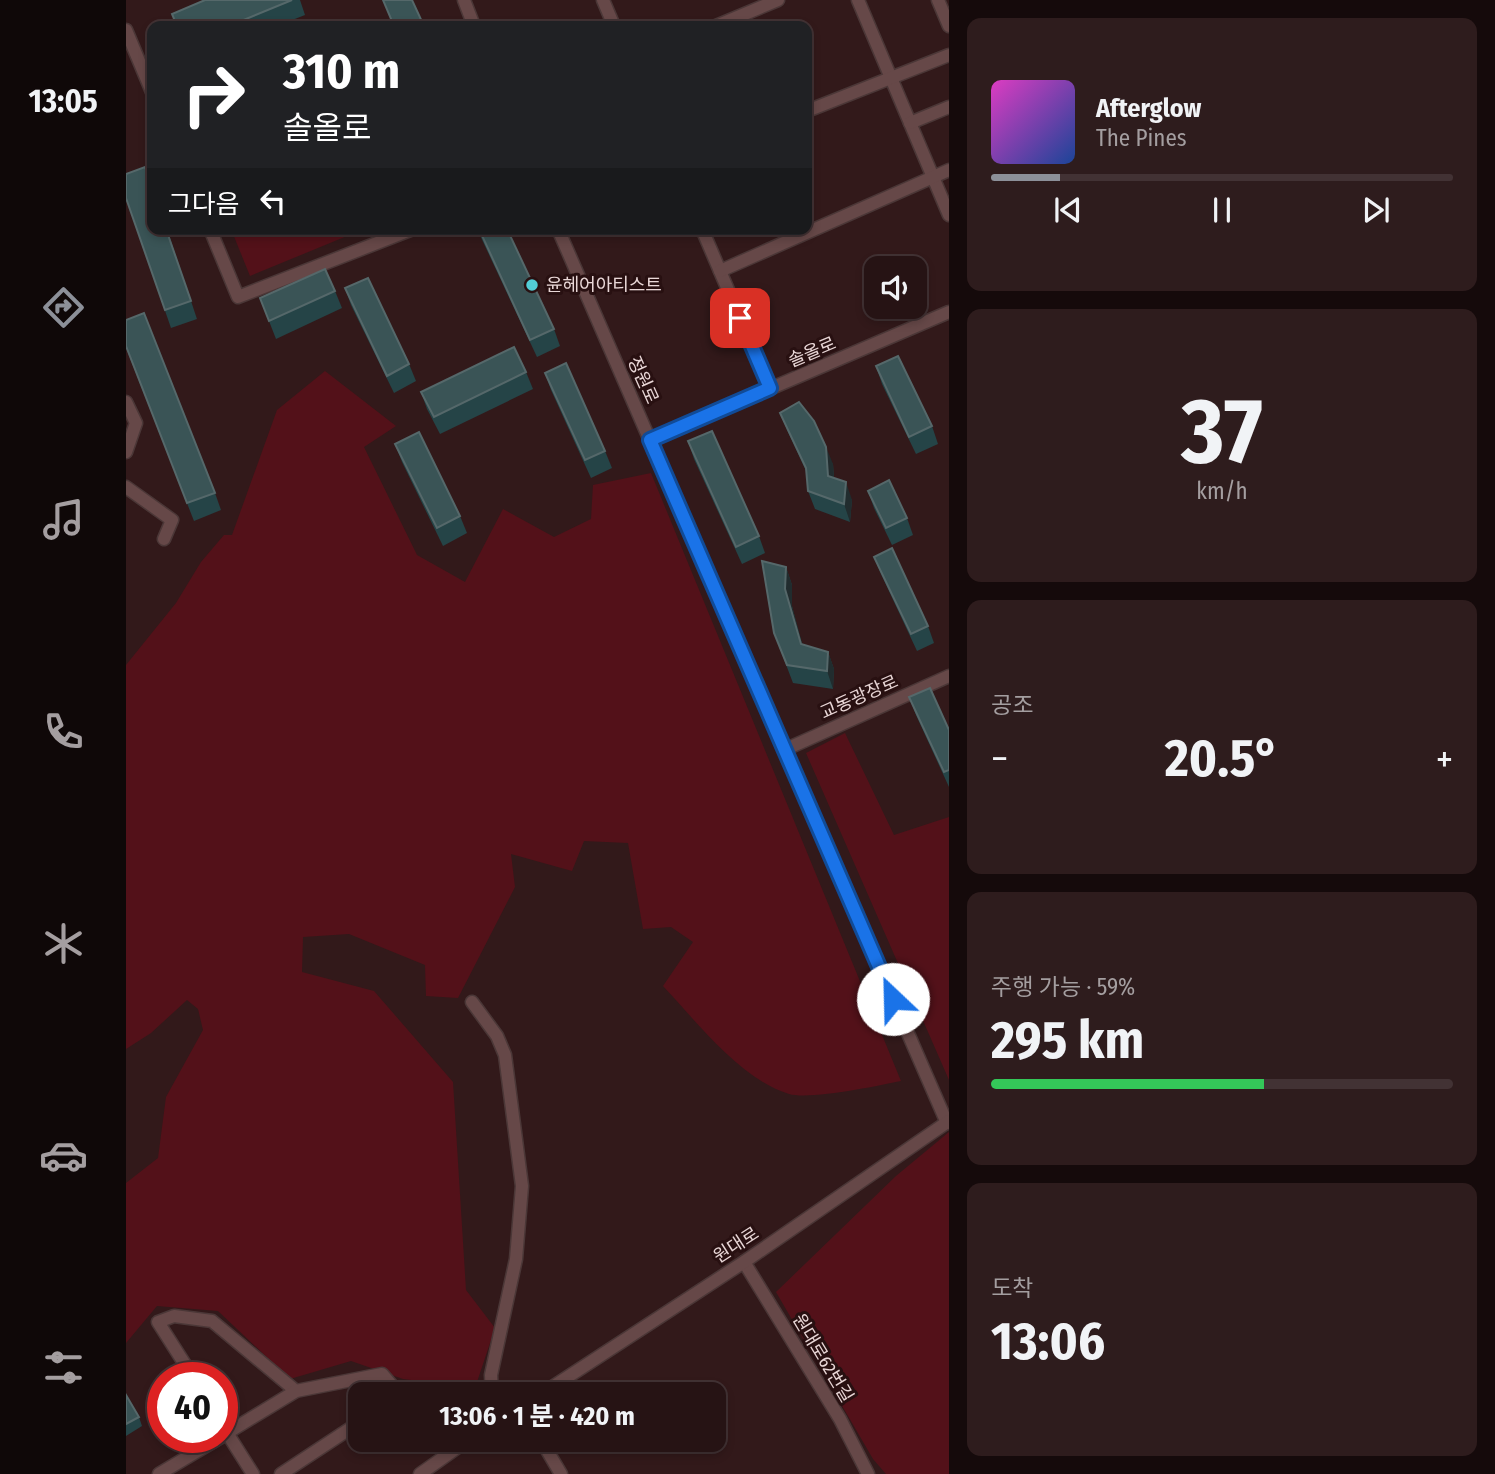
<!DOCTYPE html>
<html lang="ko">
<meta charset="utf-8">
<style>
body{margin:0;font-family:"Fira Sans Condensed","Noto Sans KR",sans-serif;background:#2e1c1d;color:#f1f3f6;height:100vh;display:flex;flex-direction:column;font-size:26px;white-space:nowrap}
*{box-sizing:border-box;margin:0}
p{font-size:23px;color:#a49ea0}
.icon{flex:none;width:38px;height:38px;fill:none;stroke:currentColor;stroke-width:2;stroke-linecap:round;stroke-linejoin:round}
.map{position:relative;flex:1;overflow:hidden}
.side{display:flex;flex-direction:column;gap:18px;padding:18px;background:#150a0b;width:546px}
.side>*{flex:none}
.banner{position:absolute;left:21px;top:21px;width:665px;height:214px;border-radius:14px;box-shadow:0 4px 10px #0003,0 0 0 2px #423234;background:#202124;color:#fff;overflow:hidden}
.fabs{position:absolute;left:738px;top:256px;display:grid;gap:14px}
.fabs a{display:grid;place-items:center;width:63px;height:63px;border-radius:14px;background:#261314;box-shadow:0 4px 10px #0003,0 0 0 2px #423234;font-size:35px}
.speed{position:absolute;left:21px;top:1362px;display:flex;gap:14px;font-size:35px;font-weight:700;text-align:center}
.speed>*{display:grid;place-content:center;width:91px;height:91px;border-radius:50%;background:#261314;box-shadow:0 4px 10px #0003,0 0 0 2px #423234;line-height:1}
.speed .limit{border:10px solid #d22;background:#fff;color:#111}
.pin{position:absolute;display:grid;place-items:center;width:60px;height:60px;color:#fff;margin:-30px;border-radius:14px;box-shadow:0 4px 10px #0006}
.me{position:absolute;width:77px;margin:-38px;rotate:336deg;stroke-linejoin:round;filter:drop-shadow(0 0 5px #0008)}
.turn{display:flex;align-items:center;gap:24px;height:147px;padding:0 21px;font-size:32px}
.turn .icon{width:91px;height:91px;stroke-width:2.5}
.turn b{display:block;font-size:49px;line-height:60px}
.then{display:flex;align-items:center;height:66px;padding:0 21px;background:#0003;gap:14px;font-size:26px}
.big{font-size:52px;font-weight:700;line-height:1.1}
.side .widget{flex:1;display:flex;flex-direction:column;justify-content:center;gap:10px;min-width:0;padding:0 24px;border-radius:14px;background:#2e1c1d}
.side .dial{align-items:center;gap:0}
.dial b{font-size:91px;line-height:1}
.song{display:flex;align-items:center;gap:21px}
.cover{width:84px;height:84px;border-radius:10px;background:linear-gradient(135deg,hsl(310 70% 55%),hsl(220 70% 35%))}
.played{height:7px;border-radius:4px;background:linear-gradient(90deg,#8c9099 15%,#423234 15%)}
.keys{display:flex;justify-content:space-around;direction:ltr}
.heat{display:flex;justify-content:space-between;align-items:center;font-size:38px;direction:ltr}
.charge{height:10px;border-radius:5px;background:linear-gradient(90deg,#34c759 59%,#423234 0)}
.trip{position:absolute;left:222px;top:1382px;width:378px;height:70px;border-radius:14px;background:#261314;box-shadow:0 4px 10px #0003,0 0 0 2px #423234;font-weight:700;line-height:70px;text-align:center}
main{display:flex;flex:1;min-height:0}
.tabs{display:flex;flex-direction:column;width:126px;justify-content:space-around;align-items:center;background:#0f0808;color:#a49ea0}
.tabs .icon{width:49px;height:49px}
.tabs .on{color:#8c9099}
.tabs b{font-size:32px;color:#f1f3f6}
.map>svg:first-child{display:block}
.green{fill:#531119}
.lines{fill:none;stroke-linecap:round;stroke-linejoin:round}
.minor-casing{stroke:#4b3737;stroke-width:15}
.minor{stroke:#664848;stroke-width:12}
.wall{fill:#254447}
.shaded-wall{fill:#212c2e}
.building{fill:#3a5456;stroke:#55686a;stroke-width:2}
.route-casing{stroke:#114b97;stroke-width:18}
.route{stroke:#1a73e8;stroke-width:12}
.poi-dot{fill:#52ccd5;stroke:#281011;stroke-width:2.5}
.labels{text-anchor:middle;stroke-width:6;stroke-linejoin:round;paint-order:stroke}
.poi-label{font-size:18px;fill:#e9d7d7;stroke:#281011;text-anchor:start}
.street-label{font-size:18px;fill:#e9d7d7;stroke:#281011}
</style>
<main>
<nav class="tabs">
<b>13:05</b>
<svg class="icon on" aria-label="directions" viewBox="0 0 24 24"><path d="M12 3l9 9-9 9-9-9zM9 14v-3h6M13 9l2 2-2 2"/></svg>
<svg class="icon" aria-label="music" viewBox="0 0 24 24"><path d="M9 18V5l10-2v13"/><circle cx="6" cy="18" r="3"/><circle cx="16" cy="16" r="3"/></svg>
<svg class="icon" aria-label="phone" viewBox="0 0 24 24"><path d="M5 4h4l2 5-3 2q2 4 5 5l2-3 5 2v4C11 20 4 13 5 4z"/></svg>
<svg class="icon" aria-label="climate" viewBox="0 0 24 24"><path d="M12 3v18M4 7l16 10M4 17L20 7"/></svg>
<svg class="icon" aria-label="car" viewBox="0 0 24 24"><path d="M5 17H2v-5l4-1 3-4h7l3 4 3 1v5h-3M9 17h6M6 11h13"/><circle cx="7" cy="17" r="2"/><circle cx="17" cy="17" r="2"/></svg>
<svg class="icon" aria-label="filters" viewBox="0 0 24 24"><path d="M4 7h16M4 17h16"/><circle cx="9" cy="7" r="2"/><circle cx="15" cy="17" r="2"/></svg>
</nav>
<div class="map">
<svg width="823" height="1474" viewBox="0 0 823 1474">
<rect width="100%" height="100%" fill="#32191a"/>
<g class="green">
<path d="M105 229H218L221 236 124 276Z"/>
<path d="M199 371 270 426 238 447 291 555 339 582 377 509 428 537 465 519 467 485 525 473 775 1081C751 1086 684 1100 663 1094 614 1079 571 1022 537 986L567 942 545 927 517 929 502 843 458 841 446 871 385 854 389 887 332 998 300 996 299 965 223 934 177 937 176 972 248 991 327 1082 340 1290 369 1328 349 1388 277 1379 225 1361 164 1379 92 1311 31 1306 0 1343V1183L32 1158 40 1097 77 1030 72 1009 61 1000 25 1033 0 1049V665L50 603 75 562 98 535H106L151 410Z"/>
<path d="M719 733 768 835 823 817V1080L680 753Z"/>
<path d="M823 1132V1474H760L747 1459 650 1292 770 1176Z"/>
</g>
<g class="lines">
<defs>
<g id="minor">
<path d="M338 0 348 26"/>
<path d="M477 0 488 26"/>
<path d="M732 0 823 215"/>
<path d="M812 0 823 26"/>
<path d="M590 26 652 0"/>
<path d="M0 30 26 92"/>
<path d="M681 111 823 55"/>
<path d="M784 123 823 107"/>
<path d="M84 229 112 297 287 229"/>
<path d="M432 229 821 1123"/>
<path d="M576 229 644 388"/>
<path d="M594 271 823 170"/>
<path d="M0 402 10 423 0 452"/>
<path d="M524 440 823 312"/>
<path d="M0 487 46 520 38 539"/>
<path d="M658 750 823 676"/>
<path d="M346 1002 371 1036 379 1055 396 1186 390 1259 365 1375 366 1395"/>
<path d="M618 1262 714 1419 742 1474"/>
<path d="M67 1377 32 1322 48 1316 86 1321 170 1391"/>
<path d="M414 1395 618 1262 823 1121"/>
<path d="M96 1425 127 1474"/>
<path d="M96 1436 170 1391 256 1374 274 1395"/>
<path d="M415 1440 435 1474"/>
<path d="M33 1474 95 1437"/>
<path d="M155 1474 234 1422"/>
<path d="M294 1474 342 1440"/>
</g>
</defs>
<use href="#minor" class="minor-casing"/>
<use href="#minor" class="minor"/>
</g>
<g class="wall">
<path d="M79 0H174L179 15 151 26H51L46 14Z"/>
<path d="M0 198 41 229 71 319 45 328Z"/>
<path d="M351 229H381L428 329 434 346 411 357Z"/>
<path d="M219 288 283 364 290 381 268 393 225 305Z"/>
<path d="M209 291 216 308 150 339 134 298Z"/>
<path d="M0 348 89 493 95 510 68 521Z"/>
<path d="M750 366 806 426 812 444 790 454 756 384Z"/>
<path d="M400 372 407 389 314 434 301 409 295 392Z"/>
<path d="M419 373 479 451 486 468 465 478 425 390Z"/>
<path d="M654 413 707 464 708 478 726 500 724 522 689 509 682 491 681 473 661 430Z"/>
<path d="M562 441 633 536 639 553 616 564 568 459Z"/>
<path d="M269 444 334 516 341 533 317 546 276 462Z"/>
<path d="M742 491 781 518 787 535 766 545 748 508Z"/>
<path d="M748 557 802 626 808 643 791 651 755 574Z"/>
<path d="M660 567 666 585V606L676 644 702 652 708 669 707 689 667 683 648 633Z"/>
<path d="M783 697 823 730V787L790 715Z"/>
<path d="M0 1395 13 1417 16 1426 0 1436Z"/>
</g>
<g class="shaded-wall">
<path d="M700 447 707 464 709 494 702 476Z"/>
<path d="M720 482 726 500 724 522 718 504Z"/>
<path d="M660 567 666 585V606L681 661 675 644 659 589Z"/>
<path d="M702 652 708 669 707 689 701 671Z"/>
</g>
<g class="building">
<path d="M79 0H166L103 26H51L46 14Z"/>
<path d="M257 0H286L298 26H268Z"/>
<path d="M19 167 26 188V229H40L65 301 39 310 0 198V174Z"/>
<path d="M353 229H381L428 329 404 340Z"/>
<path d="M199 269 209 291 143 321 134 298Z"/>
<path d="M242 278 283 364 261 376 219 288Z"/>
<path d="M18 313 89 493 61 503 0 346V320Z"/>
<path d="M388 347 400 372 308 417 295 392Z"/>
<path d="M772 356 806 426 783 437 750 366Z"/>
<path d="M440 363 479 451 459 460 419 373Z"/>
<path d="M673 402 688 421 700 447 702 476 720 482 718 504 682 491 680 468 654 413Z"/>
<path d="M586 431 633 536 610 547 562 441Z"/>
<path d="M293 432 334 516 311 528 269 444Z"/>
<path d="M763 480 781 518 760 528 742 491Z"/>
<path d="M766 548 802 626 785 634 748 557Z"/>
<path d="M636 561 660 567 659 589 675 644 702 652 701 671 661 665 648 633Z"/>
<path d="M804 688 823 730V770L818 772 783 697Z"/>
<path d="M0 1395 13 1417 0 1424Z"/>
</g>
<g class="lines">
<defs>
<path id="route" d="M614 318 644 388 524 440 767 999"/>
</defs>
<use href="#route" class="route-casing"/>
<use href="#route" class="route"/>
</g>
<circle class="poi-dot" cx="406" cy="285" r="7"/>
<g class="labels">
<g class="poi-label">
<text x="420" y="291">윤헤어아티스트</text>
</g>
<g class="street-label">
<text transform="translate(686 352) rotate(-23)" y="6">솔올로</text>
<text transform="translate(517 380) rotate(66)" y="6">정원로</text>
<text transform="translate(733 697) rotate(-24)" y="6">교동광장로</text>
<text transform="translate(610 1245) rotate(-33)" y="6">원대로</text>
<text transform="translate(697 1358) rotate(59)" y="6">원대로62번길</text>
</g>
</g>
</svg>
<div class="fabs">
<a><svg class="icon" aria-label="sound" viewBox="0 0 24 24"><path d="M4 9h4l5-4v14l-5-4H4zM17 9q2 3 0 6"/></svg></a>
</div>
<div class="speed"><div class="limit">40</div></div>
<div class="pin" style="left:614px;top:318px;background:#d93025"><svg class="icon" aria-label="arrive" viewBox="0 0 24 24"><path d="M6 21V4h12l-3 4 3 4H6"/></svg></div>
<svg class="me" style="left:767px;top:999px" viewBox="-20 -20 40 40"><circle r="19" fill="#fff"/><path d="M0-13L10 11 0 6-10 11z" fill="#1a73e8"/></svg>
<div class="trip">13:06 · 1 분 · 420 m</div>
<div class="banner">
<div class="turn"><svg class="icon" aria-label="right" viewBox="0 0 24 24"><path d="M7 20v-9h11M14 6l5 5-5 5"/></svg><div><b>310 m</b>솔올로</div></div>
<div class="then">그다음<svg class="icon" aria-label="left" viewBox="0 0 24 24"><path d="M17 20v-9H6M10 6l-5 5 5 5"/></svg></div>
</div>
</div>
<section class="side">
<div class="widget">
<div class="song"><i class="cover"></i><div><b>Afterglow</b><p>The Pines</p></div></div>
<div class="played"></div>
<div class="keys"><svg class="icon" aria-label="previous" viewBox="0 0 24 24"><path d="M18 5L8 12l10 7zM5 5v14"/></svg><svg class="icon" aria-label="pause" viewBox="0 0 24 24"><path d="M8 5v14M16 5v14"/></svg><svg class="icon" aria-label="next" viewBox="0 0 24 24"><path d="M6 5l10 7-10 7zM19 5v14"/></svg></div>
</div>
<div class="widget dial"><b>37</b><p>km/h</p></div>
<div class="widget"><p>공조</p>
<div class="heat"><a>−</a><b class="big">20.5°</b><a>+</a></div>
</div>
<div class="widget"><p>주행 가능 · 59%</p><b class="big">295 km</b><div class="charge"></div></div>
<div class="widget"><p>도착</p><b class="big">13:06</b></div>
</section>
</main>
